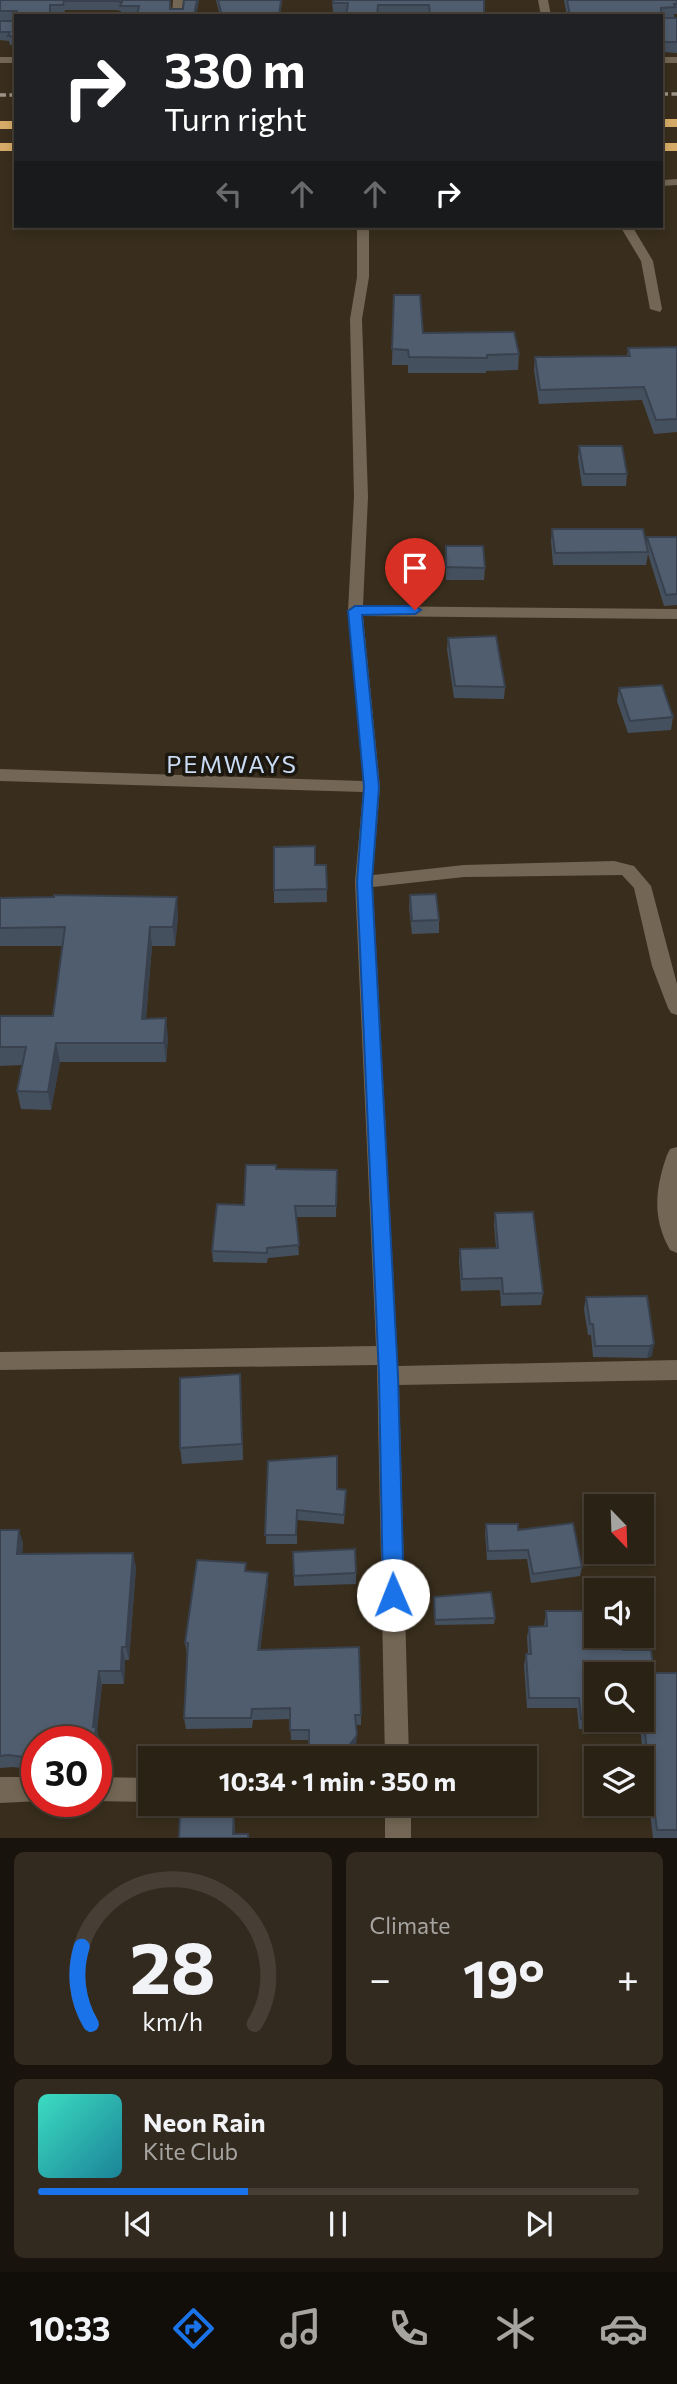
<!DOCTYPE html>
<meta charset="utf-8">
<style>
body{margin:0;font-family:Commissioner,sans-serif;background:#332a1f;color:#f1f3f6;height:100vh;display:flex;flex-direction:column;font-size:26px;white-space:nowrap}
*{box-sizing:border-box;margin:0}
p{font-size:23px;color:#a6a4a1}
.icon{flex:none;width:38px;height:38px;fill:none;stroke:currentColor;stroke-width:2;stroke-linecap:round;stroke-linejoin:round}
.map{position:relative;height:1838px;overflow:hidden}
.panel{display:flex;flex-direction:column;gap:14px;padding:14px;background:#18130c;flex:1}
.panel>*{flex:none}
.banner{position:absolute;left:14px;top:14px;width:649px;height:214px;border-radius:0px;box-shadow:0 4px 10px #0003,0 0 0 2px #473f35;background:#202124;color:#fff;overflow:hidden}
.needle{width:46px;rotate:157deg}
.controls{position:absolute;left:584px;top:1494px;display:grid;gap:14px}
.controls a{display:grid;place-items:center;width:70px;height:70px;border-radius:0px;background:#2b2216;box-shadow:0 4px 10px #0003,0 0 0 2px #473f35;font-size:35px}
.speed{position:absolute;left:21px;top:1726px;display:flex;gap:14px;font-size:35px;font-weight:700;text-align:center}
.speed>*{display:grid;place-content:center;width:91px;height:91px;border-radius:50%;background:#2b2216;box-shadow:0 4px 10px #0003,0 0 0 2px #473f35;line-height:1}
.speed .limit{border:10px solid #d22;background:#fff;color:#111}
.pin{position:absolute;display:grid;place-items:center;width:60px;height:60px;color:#fff;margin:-72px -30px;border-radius:50% 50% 50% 0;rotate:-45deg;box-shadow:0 0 7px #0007}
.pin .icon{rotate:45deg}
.me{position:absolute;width:77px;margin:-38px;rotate:359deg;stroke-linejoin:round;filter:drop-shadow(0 0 5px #0008)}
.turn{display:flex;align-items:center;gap:24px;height:147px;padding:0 35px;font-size:32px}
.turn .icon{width:91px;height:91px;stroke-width:2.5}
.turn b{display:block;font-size:49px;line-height:60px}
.lanes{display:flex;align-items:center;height:66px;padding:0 35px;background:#0003;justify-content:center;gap:35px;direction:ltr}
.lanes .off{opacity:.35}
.big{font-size:52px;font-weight:700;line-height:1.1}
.panel .widget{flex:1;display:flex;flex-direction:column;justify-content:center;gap:10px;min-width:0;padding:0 24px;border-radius:10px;background:#332a1f}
.panel .dial{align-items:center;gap:0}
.dial svg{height:182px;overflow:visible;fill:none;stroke:#473f35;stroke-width:7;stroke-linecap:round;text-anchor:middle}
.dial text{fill:#f1f3f6;stroke:none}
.song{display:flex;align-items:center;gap:21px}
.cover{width:84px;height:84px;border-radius:10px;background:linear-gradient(135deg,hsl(170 70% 55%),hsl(190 70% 35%))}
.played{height:7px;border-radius:4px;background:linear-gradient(90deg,#1a73e8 35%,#473f35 35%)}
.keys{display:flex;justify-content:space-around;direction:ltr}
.heat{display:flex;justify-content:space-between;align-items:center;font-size:38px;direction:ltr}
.panel .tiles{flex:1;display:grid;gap:14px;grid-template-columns:1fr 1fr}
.widget:last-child{grid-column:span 2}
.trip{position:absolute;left:138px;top:1746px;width:399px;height:70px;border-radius:0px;background:#2b2216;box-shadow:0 4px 10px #0003,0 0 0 2px #473f35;font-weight:700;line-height:70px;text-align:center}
.menu{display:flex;height:112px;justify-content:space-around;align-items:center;background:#110e09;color:#a6a4a1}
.menu .icon{width:49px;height:49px}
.menu .current{color:#1a73e8}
.menu b{font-size:32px;color:#f1f3f6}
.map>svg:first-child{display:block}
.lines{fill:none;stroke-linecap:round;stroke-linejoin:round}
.minor{fill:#736654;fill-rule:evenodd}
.highway{fill:#d6ab67;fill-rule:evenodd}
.rail{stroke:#9d9487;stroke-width:3.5;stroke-dasharray:6 3.5;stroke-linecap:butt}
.wall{fill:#45505f;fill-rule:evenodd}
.shaded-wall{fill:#38414d}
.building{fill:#505d6e;stroke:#38414d;stroke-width:2}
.route{fill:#1a73e8;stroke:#114b97;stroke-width:2}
.labels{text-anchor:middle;stroke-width:7;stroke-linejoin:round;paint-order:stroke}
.quarter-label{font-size:24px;letter-spacing:2px;fill:#cadcf5;stroke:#1c170f}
</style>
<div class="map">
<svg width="677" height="1838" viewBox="0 0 677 1838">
<rect width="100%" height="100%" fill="#392e1d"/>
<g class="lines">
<g class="minor">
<path d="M173 0H183L182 16H172Z"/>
<path d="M538 0H548L551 16H541Z"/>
<rect x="0" y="57" width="16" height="6"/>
<rect x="662" y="57" width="15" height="6"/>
<path d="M677 179V185L662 186V180Z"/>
<path d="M357 226H369V277L362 319 368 497 363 606 677 609V619L363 616 380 787 373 875 464 865 614 861 634 866 651 886 677 984V1015L671 1013 668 1008 652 966 634 888 622 875 464 877 373 887 398 1366 677 1360V1380L399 1385 409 1759H385L377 1365 0 1370V1352L376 1346 355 882 363 792 0 781V769L363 781 348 611 354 497 350 319 357 277Z"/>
<path d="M620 226H632L653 261 662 309 660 312 650 309 641 261Z"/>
<path d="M677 1147V1253L670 1250C652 1218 655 1189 667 1155L670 1149Z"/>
<path d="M0 1777H37V1801H41L0 1803Z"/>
<path d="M96 1777 150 1778V1802L92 1801H96Z"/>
<rect x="385" y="1804" width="26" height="34"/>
</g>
<g class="highway">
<rect x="662" y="119" width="15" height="8"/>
<rect x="0" y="121" width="16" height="8"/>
<rect x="0" y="143" width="16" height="8"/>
<rect x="662" y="143" width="15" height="8"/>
</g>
<g class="rail">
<path d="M662 94H677"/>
<path d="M0 95H16"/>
</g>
</g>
<g class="wall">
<path d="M0 0H171V9H183L184 0H199L196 16H137L121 15V11L116 10H65L64 14H51V16H16V20H0Z"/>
<path d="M216 0H282L280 16H220Z"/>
<path d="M332 0H484V16H429L428 14H378V16H346L347 12H333Z"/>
<path d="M564 0H677V14H674V17L665 18H677V53L662 52V16H567Z"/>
<path d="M0 21H16V45H10L9 41 0 40Z"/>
<path d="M394 295 423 333 519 354 518 370 486 371V373H408V365H392Z"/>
<path d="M677 347V432L654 434 642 400 539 404 534 370 535 357 627 356 628 348Z"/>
<path d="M579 446 627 474 626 486H582L578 458Z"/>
<path d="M552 529 646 544 647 537H677V605L664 606 648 554 646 565H553L551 541Z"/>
<path d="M446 546 485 568 484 580H446Z"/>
<path d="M448 638 505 687 504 699 454 698 447 649Z"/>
<path d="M619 688 673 717 671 730 628 733 617 701Z"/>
<path d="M315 865H326L327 902 274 903V890Z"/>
<path d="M410 895 439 920V933L412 934 409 907Z"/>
<path d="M0 898 178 916 175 946H152L146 1018 168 1037 166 1062H60L51 1110 21 1109 17 1091 22 1065 0 1066V1016H53L63 946H0Z"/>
<path d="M276 1169 337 1170 336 1217H296L299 1255 268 1258 267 1263 213 1262 212 1251 244 1205Z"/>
<path d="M495 1213 543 1293 541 1305 501 1306 500 1290 461 1291 459 1261 460 1249 496 1248 494 1225Z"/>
<path d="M647 1296 652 1356 647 1358 593 1357 591 1335H588L584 1309 586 1297Z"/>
<path d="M241 1390 243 1460 182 1464 180 1448Z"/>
<path d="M268 1461 337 1489 346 1490 344 1524 297 1520V1544H266Z"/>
<path d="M486 1524 518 1530 582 1567 580 1576 531 1583 527 1559 487 1560 485 1533Z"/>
<path d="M0 1530 23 1543 22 1554 136 1567 129 1660H125L124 1684H102L97 1730 99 1739 96 1741H37V1770L13 1767 0 1768Z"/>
<path d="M293 1552 356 1573V1584L294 1586Z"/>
<path d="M246 1571 268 1584 260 1650 361 1715V1725H356V1746L346 1759H309V1740H291L290 1719 253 1720 252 1728 186 1729 184 1718 187 1654 185 1643Z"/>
<path d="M434 1597 495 1618 494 1624 435 1625Z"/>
<path d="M546 1611 623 1650 654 1673H677V1838H653L640 1728 579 1729 577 1708H527L524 1665 526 1654H528L527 1637 529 1627 544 1626ZM597 1675H642V1720H597Z"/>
</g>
<g class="shaded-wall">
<path d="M197 0H199L196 16H194Z"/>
<path d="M177 897 178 916 175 946 173 927Z"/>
<path d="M150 927 152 946 144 1037 142 1019Z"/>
<path d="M166 1018 168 1037 166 1062 164 1043Z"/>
<path d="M56 1043 60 1062 51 1110 48 1092Z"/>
<path d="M654 1344 652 1356 647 1358 650 1346Z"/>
<path d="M19 1530 23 1543 21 1567 17 1554Z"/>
<path d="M133 1553 136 1567 129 1660 126 1647Z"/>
<path d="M268 1573V1584L259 1661 258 1650Z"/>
<path d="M122 1647 125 1660 124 1684 121 1671Z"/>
<path d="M99 1671 102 1684 97 1730 99 1739 96 1763V1741H94L93 1727Z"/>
<path d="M357 1735 356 1746 346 1759H345V1751Z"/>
<path d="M234 1812 235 1825V1838H234Z"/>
</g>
<g class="building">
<path d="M0 0H170V9H183L184 0H197L194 16H137L139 6H120L122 2 115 1H64L63 5H50V16H17V11H0Z"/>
<path d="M218 0H281L279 16H222Z"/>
<path d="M333 0H484V16H430L429 5H378L377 16H346L348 3H333Z"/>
<path d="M567 0H677V4H674L675 7 661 8V16H570Z"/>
<rect x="662" y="18" width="15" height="24"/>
<path d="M0 21H16V36H8L10 32H0Z"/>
<path d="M394 295H420L423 333 514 332 519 354 487 355V358L409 357 408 350 392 349Z"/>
<path d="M677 347V419L656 420 644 387 540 390 535 357 630 356 628 348Z"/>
<path d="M579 446H622L627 474H584Z"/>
<path d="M552 529H643L648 552 555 553Z"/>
<path d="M647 537H677V594L666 595Z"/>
<path d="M446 546H483L485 568 446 567Z"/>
<path d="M496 636 505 687 455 686 448 638Z"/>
<path d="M662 685 673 717 630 721 619 688Z"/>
<path d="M315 846V865H326L327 889 274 890V847Z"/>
<path d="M436 894 439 920 412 921 410 895Z"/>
<path d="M54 895 177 897 173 927H150L142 1019 166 1018 164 1043H56L48 1092 17 1091 26 1047H0V1016H53L65 927 0 928V898L54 897Z"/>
<path d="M246 1165H276V1169L337 1170 336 1206H295L299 1245 267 1248V1253L212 1251 217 1204 244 1205Z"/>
<path d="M533 1212 543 1293 503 1294 502 1278 462 1279 460 1249 498 1248 495 1213Z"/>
<path d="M647 1296 654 1344 650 1346H595L593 1324H590L586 1297Z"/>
<path d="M240 1374 242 1444 180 1448V1378Z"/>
<path d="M337 1456V1489L346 1490 344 1515 297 1510 296 1535H265L268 1461Z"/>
<path d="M573 1523 582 1567 533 1574 528 1550 488 1551 486 1524H518V1530Z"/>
<path d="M0 1530H19L17 1554 133 1553 126 1647H122L121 1671H99L93 1727 96 1726 94 1741H37V1759L9 1755 0 1756Z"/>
<path d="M355 1549 356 1573 294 1576 293 1552Z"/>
<path d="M197 1560 246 1563 245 1571 268 1573 258 1650 359 1647 361 1715H355L357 1735 345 1751 309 1752V1730H290V1708L252 1709 251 1718H184L188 1643H185Z"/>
<path d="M491 1592 495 1618 435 1620 434 1597Z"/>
<path d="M546 1611H597V1636H623V1650H651L654 1673H677V1830H657L643 1718H642V1675H597V1719H581L579 1698H529L526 1654H531L529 1627 547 1626Z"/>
<path d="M180 1812H234L233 1834H248V1838H179Z"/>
</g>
<path class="route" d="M355 606H415L421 610 415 614 362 615 379 787 372 882 398 1376 404 1595 401 1602 393 1605 386 1602 383 1595 379 1376 357 882 364 787 348 611Z"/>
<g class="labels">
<g class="quarter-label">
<text x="232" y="773">PEMWAYS</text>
</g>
</g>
</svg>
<div class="controls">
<a><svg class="needle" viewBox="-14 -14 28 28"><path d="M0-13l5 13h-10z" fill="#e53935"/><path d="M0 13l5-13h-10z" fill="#a6a4a1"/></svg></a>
<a><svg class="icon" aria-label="sound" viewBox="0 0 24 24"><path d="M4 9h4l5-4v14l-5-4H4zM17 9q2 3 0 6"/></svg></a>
<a><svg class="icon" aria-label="search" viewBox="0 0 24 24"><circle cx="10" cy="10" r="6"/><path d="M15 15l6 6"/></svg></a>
<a><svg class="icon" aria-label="layers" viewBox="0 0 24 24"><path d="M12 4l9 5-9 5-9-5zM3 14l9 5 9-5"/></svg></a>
</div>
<div class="speed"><div class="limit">30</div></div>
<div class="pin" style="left:415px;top:610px;background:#d93025"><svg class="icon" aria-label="arrive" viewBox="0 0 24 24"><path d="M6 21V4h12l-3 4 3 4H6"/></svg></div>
<svg class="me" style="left:393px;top:1595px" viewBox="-20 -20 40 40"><circle r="19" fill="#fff"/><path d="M0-13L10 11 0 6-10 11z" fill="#1a73e8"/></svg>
<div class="trip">10:34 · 1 min · 350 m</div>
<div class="banner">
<div class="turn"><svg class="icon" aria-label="right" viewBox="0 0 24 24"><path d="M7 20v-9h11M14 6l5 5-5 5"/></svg><div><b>330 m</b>Turn right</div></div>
<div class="lanes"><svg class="icon off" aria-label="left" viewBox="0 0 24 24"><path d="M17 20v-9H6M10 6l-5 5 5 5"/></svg><svg class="icon off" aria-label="ahead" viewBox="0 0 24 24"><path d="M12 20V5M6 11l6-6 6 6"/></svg><svg class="icon off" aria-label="ahead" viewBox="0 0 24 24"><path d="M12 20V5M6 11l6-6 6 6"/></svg><svg class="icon" aria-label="right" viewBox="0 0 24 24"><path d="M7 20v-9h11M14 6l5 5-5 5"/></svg></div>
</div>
</div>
<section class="panel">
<div class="tiles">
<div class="widget dial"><svg viewBox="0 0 100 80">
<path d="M14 69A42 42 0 1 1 86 69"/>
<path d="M14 69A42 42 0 0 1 10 35" stroke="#1a73e8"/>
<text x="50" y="56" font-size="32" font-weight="700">28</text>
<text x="50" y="72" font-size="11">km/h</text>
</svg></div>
<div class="widget"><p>Climate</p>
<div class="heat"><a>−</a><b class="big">19°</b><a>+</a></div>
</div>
<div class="widget">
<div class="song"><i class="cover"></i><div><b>Neon Rain</b><p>Kite Club</p></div></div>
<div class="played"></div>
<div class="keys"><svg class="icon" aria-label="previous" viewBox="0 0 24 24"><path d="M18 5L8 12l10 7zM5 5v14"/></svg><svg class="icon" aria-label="pause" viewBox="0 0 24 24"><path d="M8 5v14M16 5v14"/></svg><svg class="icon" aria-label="next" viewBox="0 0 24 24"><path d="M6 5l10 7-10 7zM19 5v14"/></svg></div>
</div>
</div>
</section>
<nav class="menu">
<b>10:33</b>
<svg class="icon current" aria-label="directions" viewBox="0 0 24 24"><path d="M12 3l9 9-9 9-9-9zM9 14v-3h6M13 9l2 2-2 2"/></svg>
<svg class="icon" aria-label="music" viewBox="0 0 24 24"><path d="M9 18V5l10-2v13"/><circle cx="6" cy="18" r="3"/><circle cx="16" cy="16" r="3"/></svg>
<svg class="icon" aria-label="phone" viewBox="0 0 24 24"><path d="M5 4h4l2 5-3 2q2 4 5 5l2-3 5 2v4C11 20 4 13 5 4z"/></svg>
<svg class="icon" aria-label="climate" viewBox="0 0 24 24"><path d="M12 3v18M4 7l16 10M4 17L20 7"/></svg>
<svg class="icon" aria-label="car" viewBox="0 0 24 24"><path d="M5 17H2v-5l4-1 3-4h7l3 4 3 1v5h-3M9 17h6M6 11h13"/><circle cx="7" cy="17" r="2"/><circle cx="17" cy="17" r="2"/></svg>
</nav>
